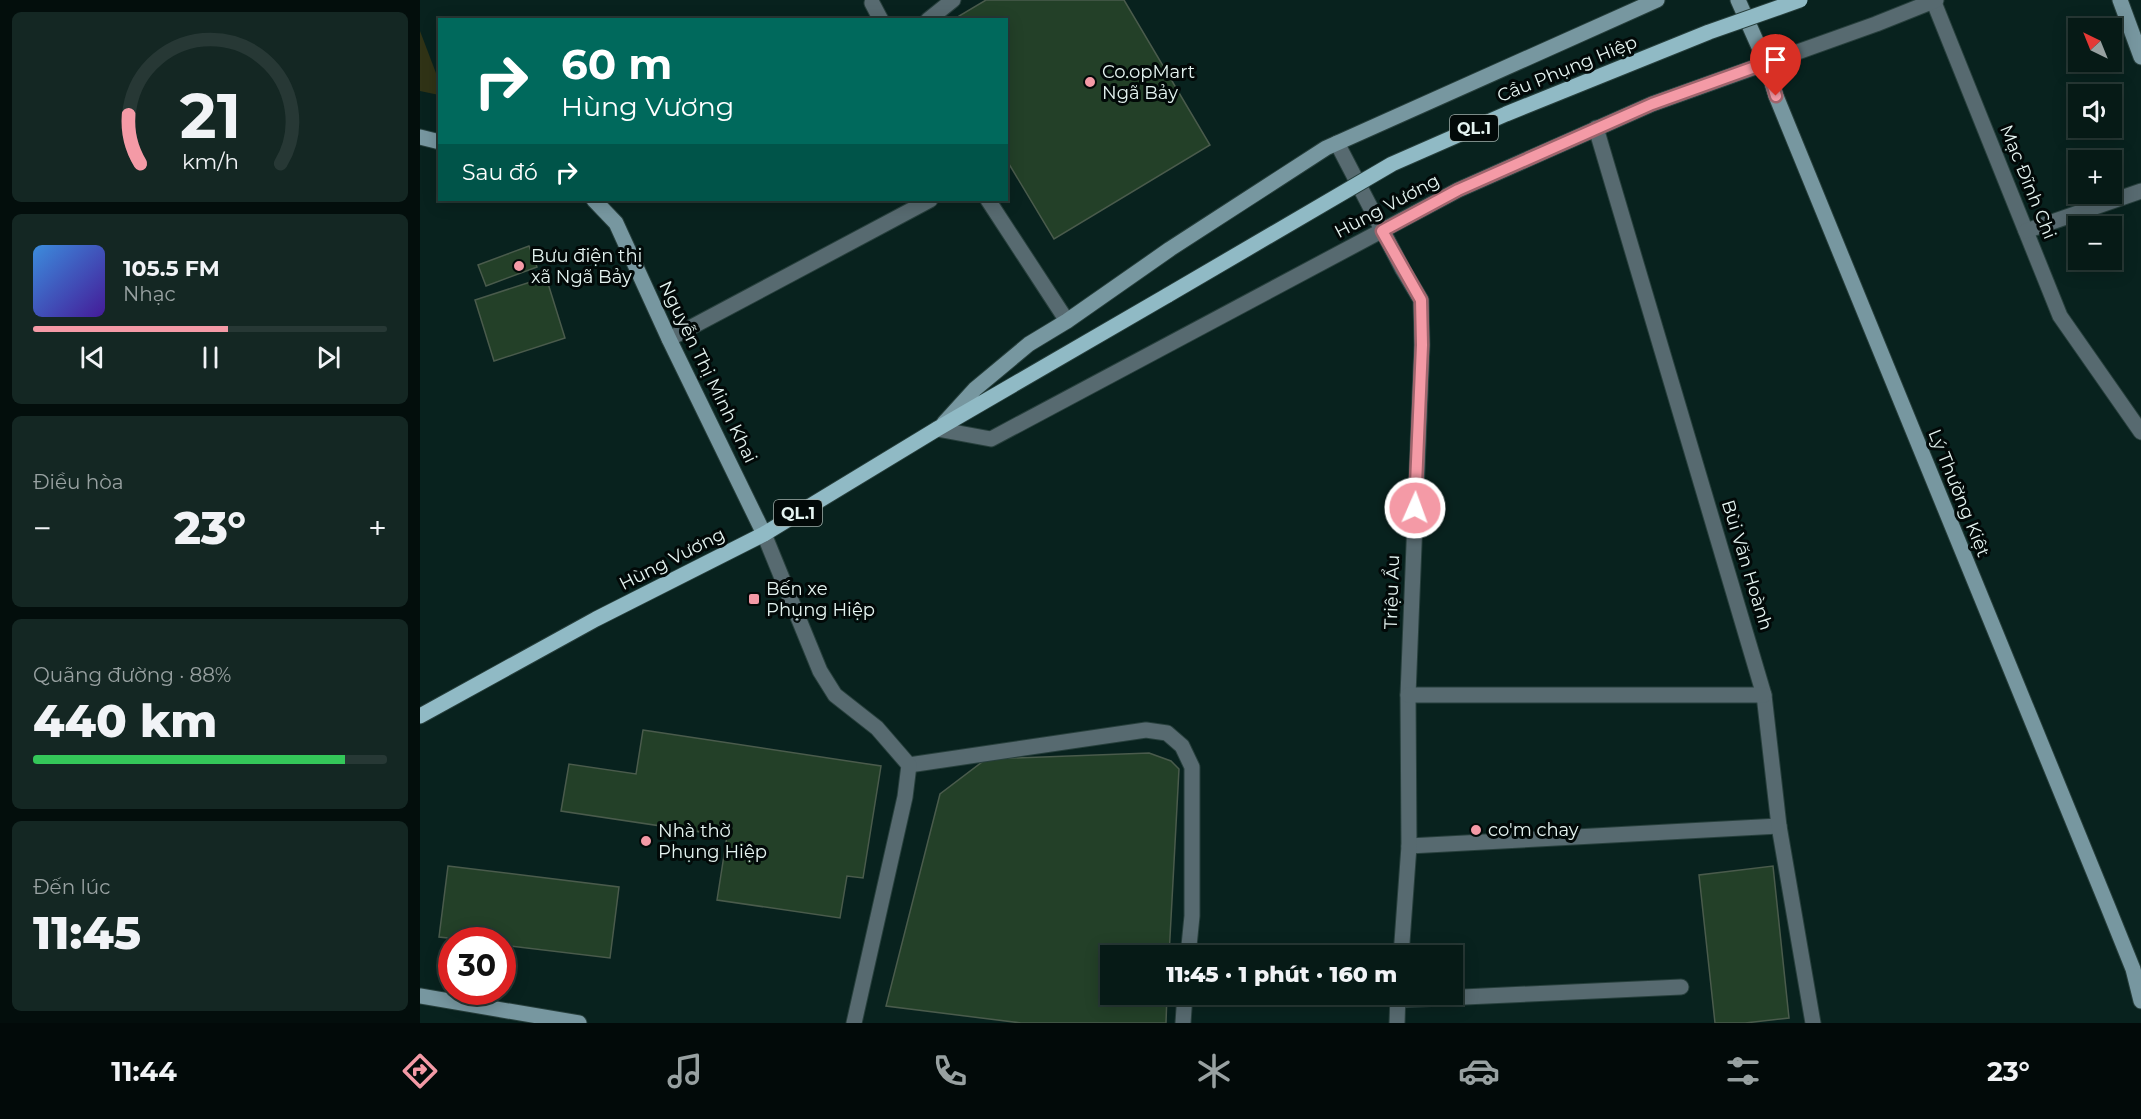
<!DOCTYPE html>
<html lang="vi">
<meta charset="utf-8">
<style>
body{margin:0;font-family:Montserrat,sans-serif;background:#142723;color:#f1f3f6;height:100vh;display:flex;flex-direction:column;font-size:22px;white-space:nowrap}
*{box-sizing:border-box;margin:0}
p{font-size:20px;color:#98a1a1}
.icon{flex:none;width:33px;height:33px;fill:none;stroke:currentColor;stroke-width:2;stroke-linecap:round;stroke-linejoin:round}
.map{position:relative;flex:1;overflow:hidden}
.drawer{display:flex;flex-direction:column;gap:12px;padding:12px;background:#030e0c;width:420px}
.drawer>*{flex:none}
.guide{position:absolute;left:18px;top:18px;width:570px;height:183px;border-radius:0px;box-shadow:0 3px 15px #0003,0 0 0 2px #273835;background:#00695c;color:#fff;overflow:hidden}
.needle{width:39px;rotate:317deg}
.controls{position:absolute;left:1648px;top:18px;display:grid;gap:12px}
.controls a{display:grid;place-items:center;width:54px;height:54px;border-radius:0px;background:#061a16;box-shadow:0 3px 15px #0003,0 0 0 2px #273835;font-size:30px}
.speed{position:absolute;left:18px;top:927px;display:flex;gap:12px;font-size:30px;font-weight:700;text-align:center}
.speed>*{display:grid;place-content:center;width:78px;height:78px;border-radius:50%;background:#061a16;box-shadow:0 3px 15px #0003,0 0 0 2px #273835;line-height:1}
.speed .limit{border:9px solid #d22;background:#fff;color:#111}
.pin{position:absolute;display:grid;place-items:center;width:51px;height:51px;color:#fff;margin:-62px -26px;border-radius:50% 50% 50% 0;rotate:-45deg;box-shadow:0 0 6px #0007}
.pin .icon{rotate:45deg}
.me{position:absolute;width:66px;margin:-33px;rotate:2deg;stroke-linejoin:round;filter:drop-shadow(0 0 4px #0008)}
.turn{display:flex;align-items:center;gap:21px;height:126px;padding:0 24px;font-size:27px}
.turn .icon{width:78px;height:78px;stroke-width:2.5}
.turn b{display:block;font-size:42px;line-height:51px}
.then{display:flex;align-items:center;height:57px;padding:0 24px;background:#0003;gap:12px;font-size:22px}
.big{font-size:45px;font-weight:800;line-height:1.1}
.drawer .tile{flex:1;display:flex;flex-direction:column;justify-content:center;gap:9px;min-width:0;padding:0 21px;border-radius:9px;background:#142723}
.drawer .dial{align-items:center;gap:0}
.dial svg{height:156px;overflow:visible;fill:none;stroke:#273835;stroke-width:7;stroke-linecap:round;text-anchor:middle}
.dial text{fill:#f1f3f6;stroke:none}
.song{display:flex;align-items:center;gap:18px}
.cover{width:72px;height:72px;border-radius:9px;background:linear-gradient(135deg,hsl(210 70% 55%),hsl(260 70% 35%))}
.played{height:6px;border-radius:3px;background:linear-gradient(90deg,#f49aa6 55%,#273835 55%)}
.keys{display:flex;justify-content:space-around;direction:ltr}
.heat{display:flex;justify-content:space-between;align-items:center;font-size:33px;direction:ltr}
.charge{height:9px;border-radius:4px;background:linear-gradient(90deg,#34c759 88%,#273835 0)}
.trip{position:absolute;left:680px;top:945px;width:363px;height:60px;border-radius:0px;background:#061a16;box-shadow:0 3px 15px #0003,0 0 0 2px #273835;font-weight:800;line-height:60px;text-align:center}
.menu{display:flex;height:96px;justify-content:space-around;align-items:center;background:#020a09;color:#98a1a1}
.menu .icon{width:42px;height:42px}
.menu .selected{color:#f49aa6}
.menu b{font-size:27px;color:#f1f3f6}
main{display:flex;flex:1;min-height:0}
.map>svg:first-child{display:block}
.green{fill:#303316}
.building{fill:#234028;stroke:#4a5b4c;stroke-width:1.5}
.lines{fill:none;stroke-linecap:round;stroke-linejoin:round}
.lane-casing{stroke:#273f3c;stroke-width:17}
.street-casing{stroke:#273f3c;stroke-width:17}
.secondary-casing{stroke:#273f3c;stroke-width:17}
.primary-casing{stroke:#273f3c;stroke-width:17}
.lane{stroke:#576a70;stroke-width:15}
.street{stroke:#576a70;stroke-width:15}
.secondary{stroke:#7797a0;stroke-width:15}
.primary{stroke:#90bac5;stroke-width:15}
.primary-bridge-casing{stroke:#273f3c;stroke-width:17;stroke-linecap:butt}
.primary-bridge{stroke:#90bac5;stroke-width:15}
.route-casing{stroke:#9f646c;stroke-width:15}
.route{stroke:#f49aa6;stroke-width:10}
.poi-dot{fill:#f49aa6;stroke:#020908;stroke-width:2}
.labels{text-anchor:middle;stroke-width:6;stroke-linejoin:round;paint-order:stroke}
.shield{fill:#020908;stroke:#a1aeab;stroke-width:1.5}
.shield-label{font-size:16px;font-weight:bold;fill:#e5f4f1}
.street-label{font-size:18px;fill:#e5f4f1;stroke:#020908}
.poi-label{font-size:18px;fill:#e5f4f1;stroke:#020908;text-anchor:start}
</style>
<main>
<section class="drawer">
<div class="tile dial"><svg viewBox="0 0 100 80">
<path d="M14 69A42 42 0 1 1 86 69"/>
<path d="M14 69A42 42 0 0 1 8 44" stroke="#f49aa6"/>
<text x="50" y="56" font-size="32" font-weight="700">21</text>
<text x="50" y="72" font-size="11">km/h</text>
</svg></div>
<div class="tile">
<div class="song"><i class="cover"></i><div><b>105.5 FM</b><p>Nhạc</p></div></div>
<div class="played"></div>
<div class="keys"><svg class="icon" aria-label="previous" viewBox="0 0 24 24"><path d="M18 5L8 12l10 7zM5 5v14"/></svg><svg class="icon" aria-label="pause" viewBox="0 0 24 24"><path d="M8 5v14M16 5v14"/></svg><svg class="icon" aria-label="next" viewBox="0 0 24 24"><path d="M6 5l10 7-10 7zM19 5v14"/></svg></div>
</div>
<div class="tile"><p>Điều hòa</p>
<div class="heat"><a>−</a><b class="big">23°</b><a>+</a></div>
</div>
<div class="tile"><p>Quãng đường · 88%</p><b class="big">440 km</b><div class="charge"></div></div>
<div class="tile"><p>Đến lúc</p><b class="big">11:45</b></div>
</section>
<div class="map">
<svg width="1721" height="1023" viewBox="0 0 1721 1023">
<rect width="100%" height="100%" fill="#08221e"/>
<path class="green" d="M0 31 19 81V95L0 91Z"/>
<g class="building">
<path d="M566 0H704L790 145 634 239 586 159V20H541L539 16Z"/>
<path d="M109 246 117 267 66 286 58 265Z"/>
<path d="M126 277 145 338 74 361 55 300Z"/>
<path d="M223 730 461 766 443 878 427 876 420 918 297 900 307 836 141 811 149 764 216 774Z"/>
<path d="M729 753 751 761 759 769 749 956H690V994H747L746 1023H601L466 1006 520 794 566 759Z"/>
<path d="M28 866 199 887 190 958 82 945V940H47L19 937Z"/>
<path d="M1353 866 1369 1018 1325 1023H1295L1279 875Z"/>
</g>
<g class="lines">
<defs>
<g id="lane">
<path d="M452 3 461 20"/>
<path d="M489 765 726 730 747 733 762 746 772 767V916L768 956"/>
<path d="M989 846 1359 826"/>
<path d="M763 1023 765 994"/>
</g>
<g id="street">
<path d="M1513 0 1640 316 1721 432"/>
<path d="M508 20 533 0"/>
<path d="M1176 128 1344 695 1359 826 1393 1023"/>
<path d="M917 143 983 270 1001 300 1002 345 988 695 989 846 981 956"/>
<path d="M568 200 647 321"/>
<path d="M1606 231 1721 191"/>
<path d="M249 339 510 200"/>
<path d="M517 429 571 439 1038 190 1232 104 1456 24 1516 0"/>
<path d="M344 534 400 671 415 695 457 728 489 765 485 797 434 1023"/>
<path d="M988 695H1344"/>
<path d="M978 1000 1261 987"/>
<path d="M977 1023 978 994"/>
</g>
<g id="secondary">
<path d="M1318 0 1346 63 1356 96 1688 907 1713 969 1721 1001"/>
<path d="M1700 0 1721 57"/>
<path d="M0 137 20 142"/>
<path d="M174 200 196 223 249 339 344 534"/>
<path d="M524 423 555 389 609 344 647 321 750 249 906 148 1237 0"/>
<path d="M0 996 159 1023"/>
</g>
<path id="primary" d="M0 716 176 619 344 534 517 429 748 295"/>
</defs>
<use href="#lane" class="lane-casing"/>
<use href="#street" class="street-casing"/>
<use href="#secondary" class="secondary-casing"/>
<use href="#primary" class="primary-casing"/>
<use href="#lane" class="lane"/>
<use href="#street" class="street"/>
<use href="#secondary" class="secondary"/>
<use href="#primary" class="primary"/>
<defs>
<path id="primary-bridge" d="M748 295 972 164 1086 114 1289 32 1380 0"/>
</defs>
<use href="#primary-bridge" class="primary-bridge-casing"/>
<use href="#primary-bridge" class="primary-bridge"/>
</g>
<g class="lines">
<defs>
<path id="route" d="M995 508 1002 345 1001 300 962 231 1038 190 1232 104 1346 63 1356 96"/>
</defs>
<use href="#route" class="route-casing"/>
<use href="#route" class="route"/>
</g>
<g class="poi-dot">
<circle cx="670" cy="82" r="6"/>
<circle cx="99" cy="266" r="6"/>
<rect x="328" y="593" width="12" height="12" rx="3"/>
<circle cx="1056" cy="830" r="6"/>
<circle cx="226" cy="841" r="6"/>
</g>
<g class="labels">
<g class="shield">
<rect x="1030" y="115" width="48" height="26" rx="4.5"/>
<rect x="354" y="500" width="48" height="26" rx="4.5"/>
</g>
<g class="shield-label">
<text x="1054" y="134">QL.1</text>
<text x="378" y="519">QL.1</text>
</g>
<g class="street-label">
<text transform="translate(1147 69) rotate(-22)" y="6">Cầu Phụng Hiệp</text>
<text transform="translate(1608 182) rotate(68)" y="6">Mạc Đĩnh Chi</text>
<text transform="translate(967 206) rotate(-28)" y="6">Hùng Vương</text>
<text transform="translate(288 372) rotate(64)" y="6">Nguyễn Thị Minh Khai</text>
<text transform="translate(1539 493) rotate(68)" y="6">Lý Thường Kiệt</text>
<text transform="translate(252 559) rotate(-27)" y="6">Hùng Vương</text>
<text transform="translate(1327 565) rotate(73)" y="6">Bùi Văn Hoành</text>
<text transform="translate(972 592) rotate(-88)" y="6">Triệu Ẩu</text>
</g>
<g class="poi-label">
<text x="682" y="78">Co.opMart<tspan x="682" dy="21">Ngã Bảy</tspan></text>
<text x="111" y="262">Bưu điện thị<tspan x="111" dy="21">xã Ngã Bảy</tspan></text>
<text x="346" y="595">Bến xe<tspan x="346" dy="21">Phụng Hiệp</tspan></text>
<text x="1068" y="836">co'm chay</text>
<text x="238" y="837">Nhà thờ<tspan x="238" dy="21">Phụng Hiệp</tspan></text>
</g>
</g>
</svg>
<div class="controls">
<a><svg class="needle" viewBox="-14 -14 28 28"><path d="M0-13l5 13h-10z" fill="#e53935"/><path d="M0 13l5-13h-10z" fill="#98a1a1"/></svg></a>
<a><svg class="icon" aria-label="sound" viewBox="0 0 24 24"><path d="M4 9h4l5-4v14l-5-4H4zM17 9q2 3 0 6"/></svg></a>
<a>+</a>
<a>−</a>
</div>
<div class="speed"><div class="limit">30</div></div>
<div class="pin" style="left:1356px;top:96px;background:#d93025"><svg class="icon" aria-label="arrive" viewBox="0 0 24 24"><path d="M6 21V4h12l-3 4 3 4H6"/></svg></div>
<svg class="me" style="left:995px;top:508px" viewBox="-20 -20 40 40"><circle r="17" fill="#f49aa6" stroke="#fff" stroke-width="3"/><path d="M0-11L8 9 0 5-8 9z" fill="#fff"/></svg>
<div class="trip">11:45 · 1 phút · 160 m</div>
<div class="guide">
<div class="turn"><svg class="icon" aria-label="right" viewBox="0 0 24 24"><path d="M7 20v-9h11M14 6l5 5-5 5"/></svg><div><b>60 m</b>Hùng Vương</div></div>
<div class="then">Sau đó<svg class="icon" aria-label="right" viewBox="0 0 24 24"><path d="M7 20v-9h11M14 6l5 5-5 5"/></svg></div>
</div>
</div>
</main>
<nav class="menu">
<b>11:44</b>
<svg class="icon selected" aria-label="directions" viewBox="0 0 24 24"><path d="M12 3l9 9-9 9-9-9zM9 14v-3h6M13 9l2 2-2 2"/></svg>
<svg class="icon" aria-label="music" viewBox="0 0 24 24"><path d="M9 18V5l10-2v13"/><circle cx="6" cy="18" r="3"/><circle cx="16" cy="16" r="3"/></svg>
<svg class="icon" aria-label="phone" viewBox="0 0 24 24"><path d="M5 4h4l2 5-3 2q2 4 5 5l2-3 5 2v4C11 20 4 13 5 4z"/></svg>
<svg class="icon" aria-label="climate" viewBox="0 0 24 24"><path d="M12 3v18M4 7l16 10M4 17L20 7"/></svg>
<svg class="icon" aria-label="car" viewBox="0 0 24 24"><path d="M5 17H2v-5l4-1 3-4h7l3 4 3 1v5h-3M9 17h6M6 11h13"/><circle cx="7" cy="17" r="2"/><circle cx="17" cy="17" r="2"/></svg>
<svg class="icon" aria-label="filters" viewBox="0 0 24 24"><path d="M4 7h16M4 17h16"/><circle cx="9" cy="7" r="2"/><circle cx="15" cy="17" r="2"/></svg>
<b>23°</b>
</nav>
